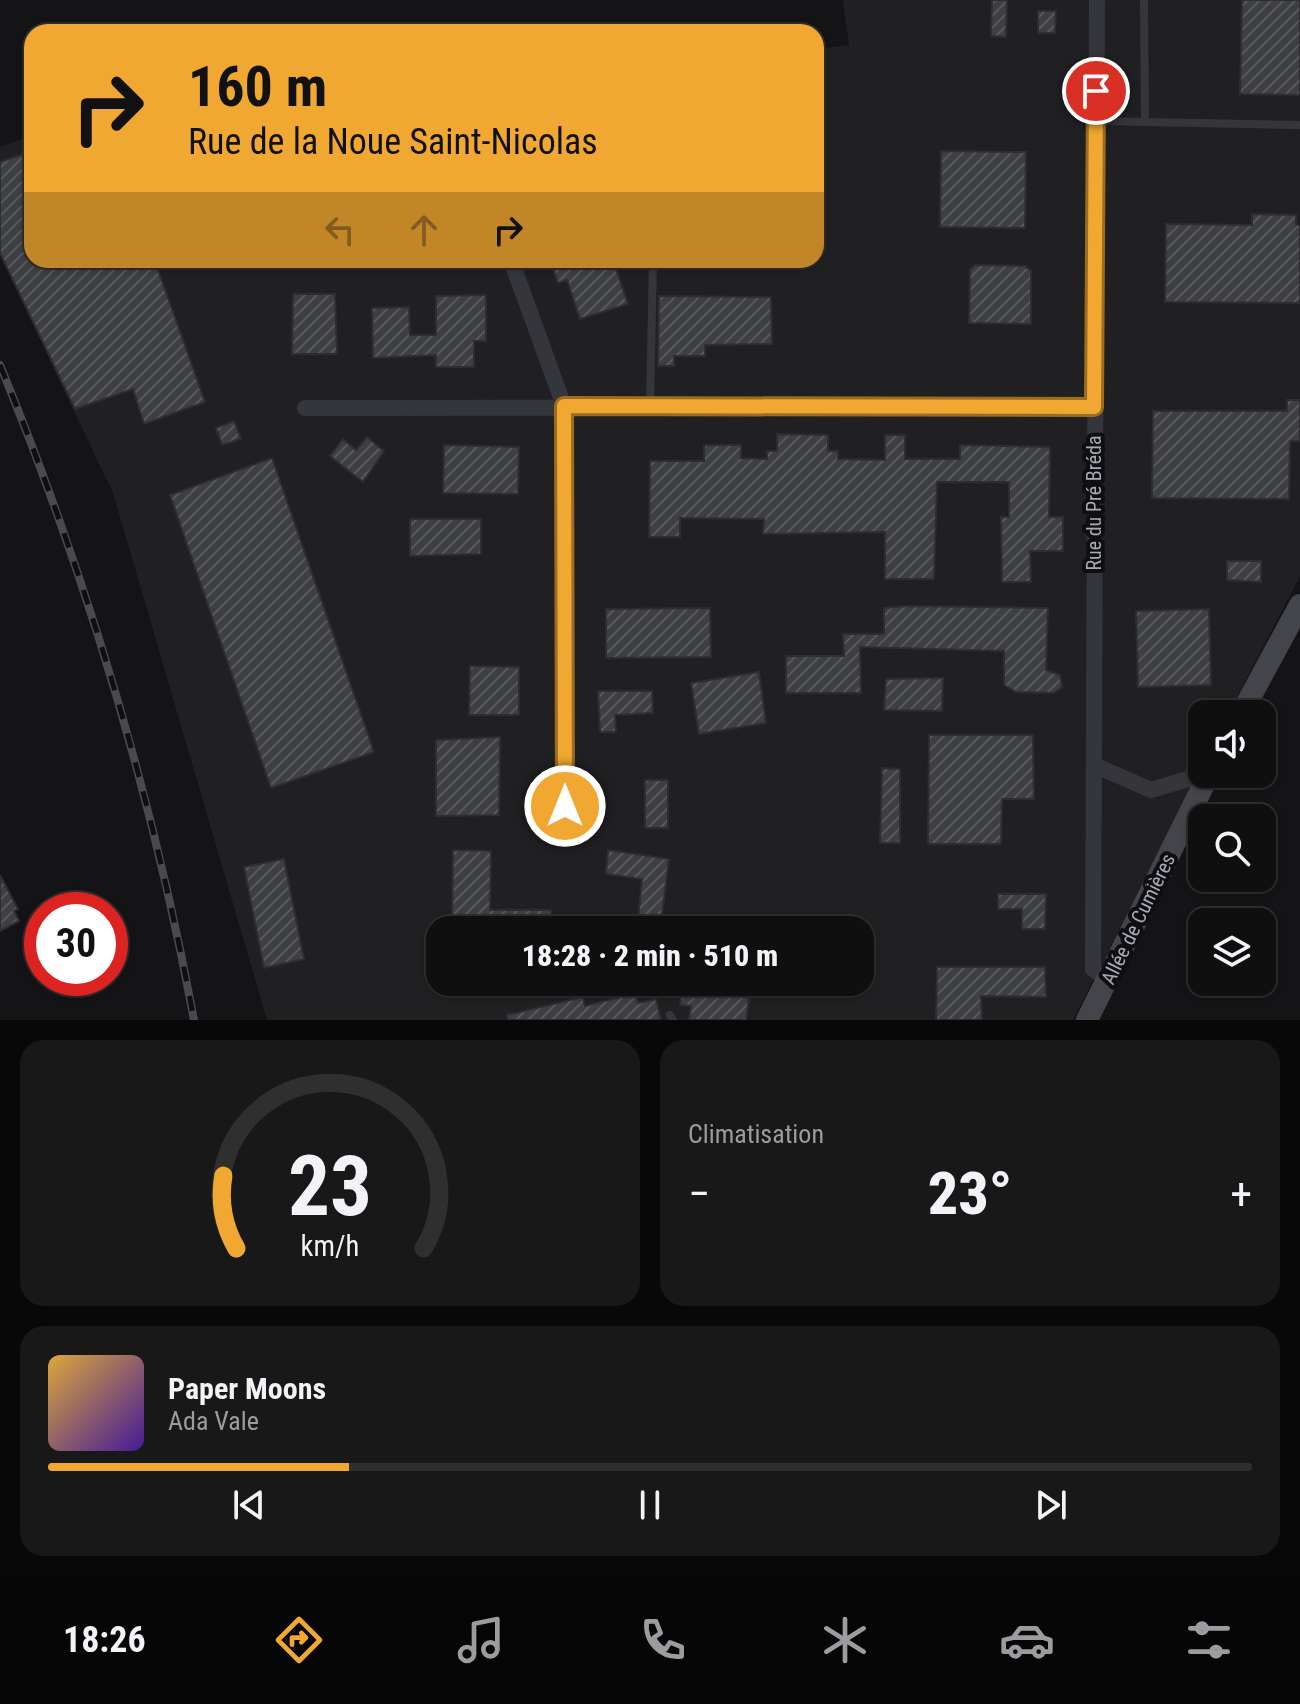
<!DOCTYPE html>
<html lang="fr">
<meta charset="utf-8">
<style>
body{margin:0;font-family:"Roboto Condensed",sans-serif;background:#181819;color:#f1f3f6;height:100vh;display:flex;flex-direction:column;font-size:30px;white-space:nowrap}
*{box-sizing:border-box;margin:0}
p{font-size:26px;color:#9b9c9f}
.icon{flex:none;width:44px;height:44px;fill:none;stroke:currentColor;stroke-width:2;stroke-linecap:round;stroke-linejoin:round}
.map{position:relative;height:1020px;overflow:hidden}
.side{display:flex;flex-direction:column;gap:20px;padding:20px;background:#080809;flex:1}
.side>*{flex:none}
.hud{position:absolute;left:24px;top:24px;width:800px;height:244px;border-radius:24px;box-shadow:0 2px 6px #0004,0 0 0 2px #2f2f30;background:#f0a832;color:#111;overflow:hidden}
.controls{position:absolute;left:1188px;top:700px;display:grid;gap:16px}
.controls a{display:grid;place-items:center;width:88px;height:88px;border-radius:16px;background:#0f0f10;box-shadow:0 2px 6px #0004,0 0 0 2px #2f2f30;font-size:40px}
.speed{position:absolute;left:24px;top:892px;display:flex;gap:16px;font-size:40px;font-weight:700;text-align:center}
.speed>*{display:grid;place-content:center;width:104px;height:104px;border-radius:50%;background:#0f0f10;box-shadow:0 2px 6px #0004,0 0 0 2px #2f2f30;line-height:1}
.speed .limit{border:12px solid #d22;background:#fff;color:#111}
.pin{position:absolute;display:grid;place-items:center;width:68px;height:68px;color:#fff;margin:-34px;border:4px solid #fff;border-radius:50%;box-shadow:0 2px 8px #0007}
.me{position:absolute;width:88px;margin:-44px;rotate:0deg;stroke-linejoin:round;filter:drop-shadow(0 0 6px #0008)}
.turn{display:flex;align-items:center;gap:28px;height:168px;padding:0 32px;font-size:36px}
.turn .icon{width:104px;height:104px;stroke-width:2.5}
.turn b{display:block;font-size:56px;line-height:68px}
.lanes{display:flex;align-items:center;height:76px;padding:0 32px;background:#0003;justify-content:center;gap:40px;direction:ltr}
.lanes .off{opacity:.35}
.big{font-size:60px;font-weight:800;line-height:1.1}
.side .tile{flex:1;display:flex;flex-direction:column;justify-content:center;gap:12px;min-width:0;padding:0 28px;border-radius:24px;background:#181819}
.side .dial{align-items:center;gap:0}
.dial svg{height:208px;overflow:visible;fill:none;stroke:#2f2f30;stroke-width:7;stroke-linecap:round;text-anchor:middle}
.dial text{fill:#f1f3f6;stroke:none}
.song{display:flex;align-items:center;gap:24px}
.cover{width:96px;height:96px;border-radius:12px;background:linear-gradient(135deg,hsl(40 70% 55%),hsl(260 70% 35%))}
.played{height:8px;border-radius:4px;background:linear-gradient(90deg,#f0a832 25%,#2f2f30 25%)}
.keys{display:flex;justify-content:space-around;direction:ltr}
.heat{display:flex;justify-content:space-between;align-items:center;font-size:44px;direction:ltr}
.side .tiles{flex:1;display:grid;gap:20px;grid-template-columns:1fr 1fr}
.tile:last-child{grid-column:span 2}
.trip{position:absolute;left:426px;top:916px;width:448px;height:80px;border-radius:24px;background:#0f0f10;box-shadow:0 2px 6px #0004,0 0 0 2px #2f2f30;font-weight:800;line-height:80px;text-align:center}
.tabs{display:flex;height:128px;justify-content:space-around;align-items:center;background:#060606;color:#9b9c9f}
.tabs .icon{width:56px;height:56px}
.tabs .current{color:#f0a832}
.tabs b{font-size:36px;color:#f1f3f6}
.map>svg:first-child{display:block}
.built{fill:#202023;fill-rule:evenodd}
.building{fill:url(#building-hatch);stroke:#2e2e32;stroke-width:2}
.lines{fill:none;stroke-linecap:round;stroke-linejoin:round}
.service{stroke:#35363b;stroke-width:8}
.minor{stroke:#35363b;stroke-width:16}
.secondary{stroke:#43454b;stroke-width:22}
.rail-casing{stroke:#484a50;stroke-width:8}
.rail{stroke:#0f0f11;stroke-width:5;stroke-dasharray:15;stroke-linecap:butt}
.route-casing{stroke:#9c6d20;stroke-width:20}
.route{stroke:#f0a832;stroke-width:14}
.labels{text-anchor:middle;stroke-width:8;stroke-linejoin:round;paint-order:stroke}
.street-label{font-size:20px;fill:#a6abb6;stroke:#0f0f11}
</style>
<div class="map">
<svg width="1300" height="1020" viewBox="0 0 1300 1020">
<defs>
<pattern id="building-hatch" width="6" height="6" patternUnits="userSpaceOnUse" patternTransform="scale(2)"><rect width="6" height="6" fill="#3e3f43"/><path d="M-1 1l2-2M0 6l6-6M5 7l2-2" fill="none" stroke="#57585c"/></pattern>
</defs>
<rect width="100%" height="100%" fill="#141416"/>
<path class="built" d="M843 0H1300V576L1228 714H1202V766L1073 1020H267L113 493 0 255V147L32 135V260H816V49L849 45ZM440 930H860V982H440Z"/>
<g class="building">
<path d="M992 0H1007L1006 37 991 36Z"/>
<path d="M1242 0H1300V95L1240 94Z"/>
<path d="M1038 11H1056L1055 33H1038Z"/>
<path d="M32 151V260H162L157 267 205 402 144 424 133 389 75 409 0 253V162Z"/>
<path d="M941 151 1026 152 1025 228 940 227Z"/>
<path d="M1252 214 1296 215V225H1300V303L1165 302 1166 224 1252 225Z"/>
<path d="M580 260H613L628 304 580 319 567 280 558 283 553 269Z"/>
<path d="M975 265 1025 266 1031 271V324L969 323 970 270Z"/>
<path d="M293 294H335L337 354H292Z"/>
<path d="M486 295V341H474V367H436V355L373 358 372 308 409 307 410 335H436V296Z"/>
<path d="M659 296 771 297 772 344 705 345V356H674V366H658Z"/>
<path d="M1287 400H1300V441H1290L1289 499 1152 498 1153 411H1287Z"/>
<path d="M234 421 241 439 222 445 216 428Z"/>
<path d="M777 434 828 435V451H838V459L885 460V435H905V459H960V445L1050 447 1049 517H1063V551H1030L1031 582H1002L1001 517H1009V482H937L934 579H885V532L763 534 764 519 680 518V537H649L650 461H704V445H741V458L767 459V451H777Z"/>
<path d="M367 437 384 451 363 482 330 456 343 439 356 450Z"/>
<path d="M444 445 519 447 518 494 443 493Z"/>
<path d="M272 458 374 752 271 788 170 495Z"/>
<path d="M410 519H481V554L410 556Z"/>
<path d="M1227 561H1261V582L1227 580Z"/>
<path d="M907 606 1048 608 1046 670 1060 675 1062 687 1054 693 1016 692 1004 685V651L860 647 861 693H786V656H844L843 634H884V608Z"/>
<path d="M710 608 711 657 606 658V609Z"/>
<path d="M1209 609 1211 685 1138 687 1136 611Z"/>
<path d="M470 666 519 667V715H469Z"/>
<path d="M759 672 766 723 699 734 691 683Z"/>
<path d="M943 678 942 711 884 710 886 679Z"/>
<path d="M598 691H652L653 713 615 715 616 732H600Z"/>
<path d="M929 735H1033L1034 799H1002L1001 844H928Z"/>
<path d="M500 737 499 815 436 816V740Z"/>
<path d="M882 768 900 769V843H880Z"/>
<rect x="645" y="780" width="23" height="48"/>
<path d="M453 850 491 851 490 910H551V930H452Z"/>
<path d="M608 850 669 859 660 930H637L642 879 606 874Z"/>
<path d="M284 859 304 959 264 968 244 867Z"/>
<path d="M0 875 18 909 14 911 19 921 0 931Z"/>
<path d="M998 894H1046L1045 929H1022V909H998Z"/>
<path d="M937 967H1045L1046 997 981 996 982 1020H936Z"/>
<path d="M682 982H751L746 1020H689L691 1006 680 1005Z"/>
<path d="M636 993 638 1003 656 999 661 1020H508L507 1015 583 997 585 1006Z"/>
</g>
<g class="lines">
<g class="service">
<path d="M1144 0 1145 121"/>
<path d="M1097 121 1300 125"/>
<path d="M650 406 653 260"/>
<path d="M670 1015 673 1020"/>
</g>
<g class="minor">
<path d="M1097 0 1093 969 1109 980"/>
<path d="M511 260 564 406 565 806"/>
<path d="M305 408 1094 407"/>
<path d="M1094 765 1151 790 1205 774"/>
</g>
<g class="secondary">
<path d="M1241 714 1300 605"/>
<path d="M1087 1020 1209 774"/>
</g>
<defs>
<path id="rail" d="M0 365C87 577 152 794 194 1020"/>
</defs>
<use href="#rail" class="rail-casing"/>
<use href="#rail" class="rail"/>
</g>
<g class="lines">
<defs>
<path id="route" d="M565 806 564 406 1094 407 1096 91"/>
</defs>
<use href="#route" class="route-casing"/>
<use href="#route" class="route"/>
</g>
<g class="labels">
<g class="street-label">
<text transform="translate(1094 503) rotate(-90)" y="7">Rue du Pré Bréda</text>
<text transform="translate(1138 919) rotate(-64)" y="7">Allée de Cumières</text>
</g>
</g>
</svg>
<div class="controls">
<a><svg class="icon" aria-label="sound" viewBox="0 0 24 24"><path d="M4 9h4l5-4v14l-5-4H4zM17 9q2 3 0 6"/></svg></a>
<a><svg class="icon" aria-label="search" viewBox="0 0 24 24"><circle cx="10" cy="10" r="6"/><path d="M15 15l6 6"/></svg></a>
<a><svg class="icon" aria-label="layers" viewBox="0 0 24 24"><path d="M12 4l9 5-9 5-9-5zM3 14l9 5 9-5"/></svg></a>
</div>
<div class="speed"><div class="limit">30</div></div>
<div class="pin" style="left:1096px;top:91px;background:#d93025"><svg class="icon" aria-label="arrive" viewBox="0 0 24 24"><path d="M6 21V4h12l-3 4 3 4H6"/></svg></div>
<svg class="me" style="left:565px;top:806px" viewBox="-20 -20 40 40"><circle r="17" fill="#f0a832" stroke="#fff" stroke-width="3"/><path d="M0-11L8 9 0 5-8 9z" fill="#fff"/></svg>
<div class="trip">18:28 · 2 min · 510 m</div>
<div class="hud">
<div class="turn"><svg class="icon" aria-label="right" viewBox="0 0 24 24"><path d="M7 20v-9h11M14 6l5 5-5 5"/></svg><div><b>160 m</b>Rue de la Noue Saint-Nicolas</div></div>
<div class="lanes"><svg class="icon off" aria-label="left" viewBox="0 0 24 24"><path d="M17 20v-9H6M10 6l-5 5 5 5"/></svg><svg class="icon off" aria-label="ahead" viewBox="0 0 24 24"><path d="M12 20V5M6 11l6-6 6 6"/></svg><svg class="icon" aria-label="right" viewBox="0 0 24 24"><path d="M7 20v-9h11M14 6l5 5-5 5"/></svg></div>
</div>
</div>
<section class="side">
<div class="tiles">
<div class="tile dial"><svg viewBox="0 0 100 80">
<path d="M14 69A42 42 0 1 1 86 69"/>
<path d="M14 69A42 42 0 0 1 9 41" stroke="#f0a832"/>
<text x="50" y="56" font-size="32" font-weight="700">23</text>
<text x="50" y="72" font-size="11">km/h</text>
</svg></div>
<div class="tile"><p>Climatisation</p>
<div class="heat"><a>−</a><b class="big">23°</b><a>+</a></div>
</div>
<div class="tile">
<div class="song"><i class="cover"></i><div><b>Paper Moons</b><p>Ada Vale</p></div></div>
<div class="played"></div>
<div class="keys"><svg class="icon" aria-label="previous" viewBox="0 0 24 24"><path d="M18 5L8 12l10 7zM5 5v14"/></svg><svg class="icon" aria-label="pause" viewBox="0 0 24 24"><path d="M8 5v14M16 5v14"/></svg><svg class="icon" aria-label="next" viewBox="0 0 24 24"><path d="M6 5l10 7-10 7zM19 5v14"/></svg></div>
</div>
</div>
</section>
<nav class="tabs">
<b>18:26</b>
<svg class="icon current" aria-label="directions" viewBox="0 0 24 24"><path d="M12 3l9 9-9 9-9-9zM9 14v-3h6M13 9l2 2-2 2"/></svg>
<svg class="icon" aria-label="music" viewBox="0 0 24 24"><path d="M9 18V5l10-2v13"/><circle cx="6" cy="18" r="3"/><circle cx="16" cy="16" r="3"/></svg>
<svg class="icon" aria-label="phone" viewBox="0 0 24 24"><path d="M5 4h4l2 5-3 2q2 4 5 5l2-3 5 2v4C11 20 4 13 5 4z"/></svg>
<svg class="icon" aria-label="climate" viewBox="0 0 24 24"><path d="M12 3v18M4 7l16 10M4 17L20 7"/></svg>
<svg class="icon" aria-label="car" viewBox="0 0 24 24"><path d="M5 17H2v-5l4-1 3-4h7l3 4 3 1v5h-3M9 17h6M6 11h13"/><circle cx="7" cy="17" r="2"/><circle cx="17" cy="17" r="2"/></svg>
<svg class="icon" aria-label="filters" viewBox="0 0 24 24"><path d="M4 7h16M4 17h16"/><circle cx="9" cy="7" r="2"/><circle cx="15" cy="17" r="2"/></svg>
</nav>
